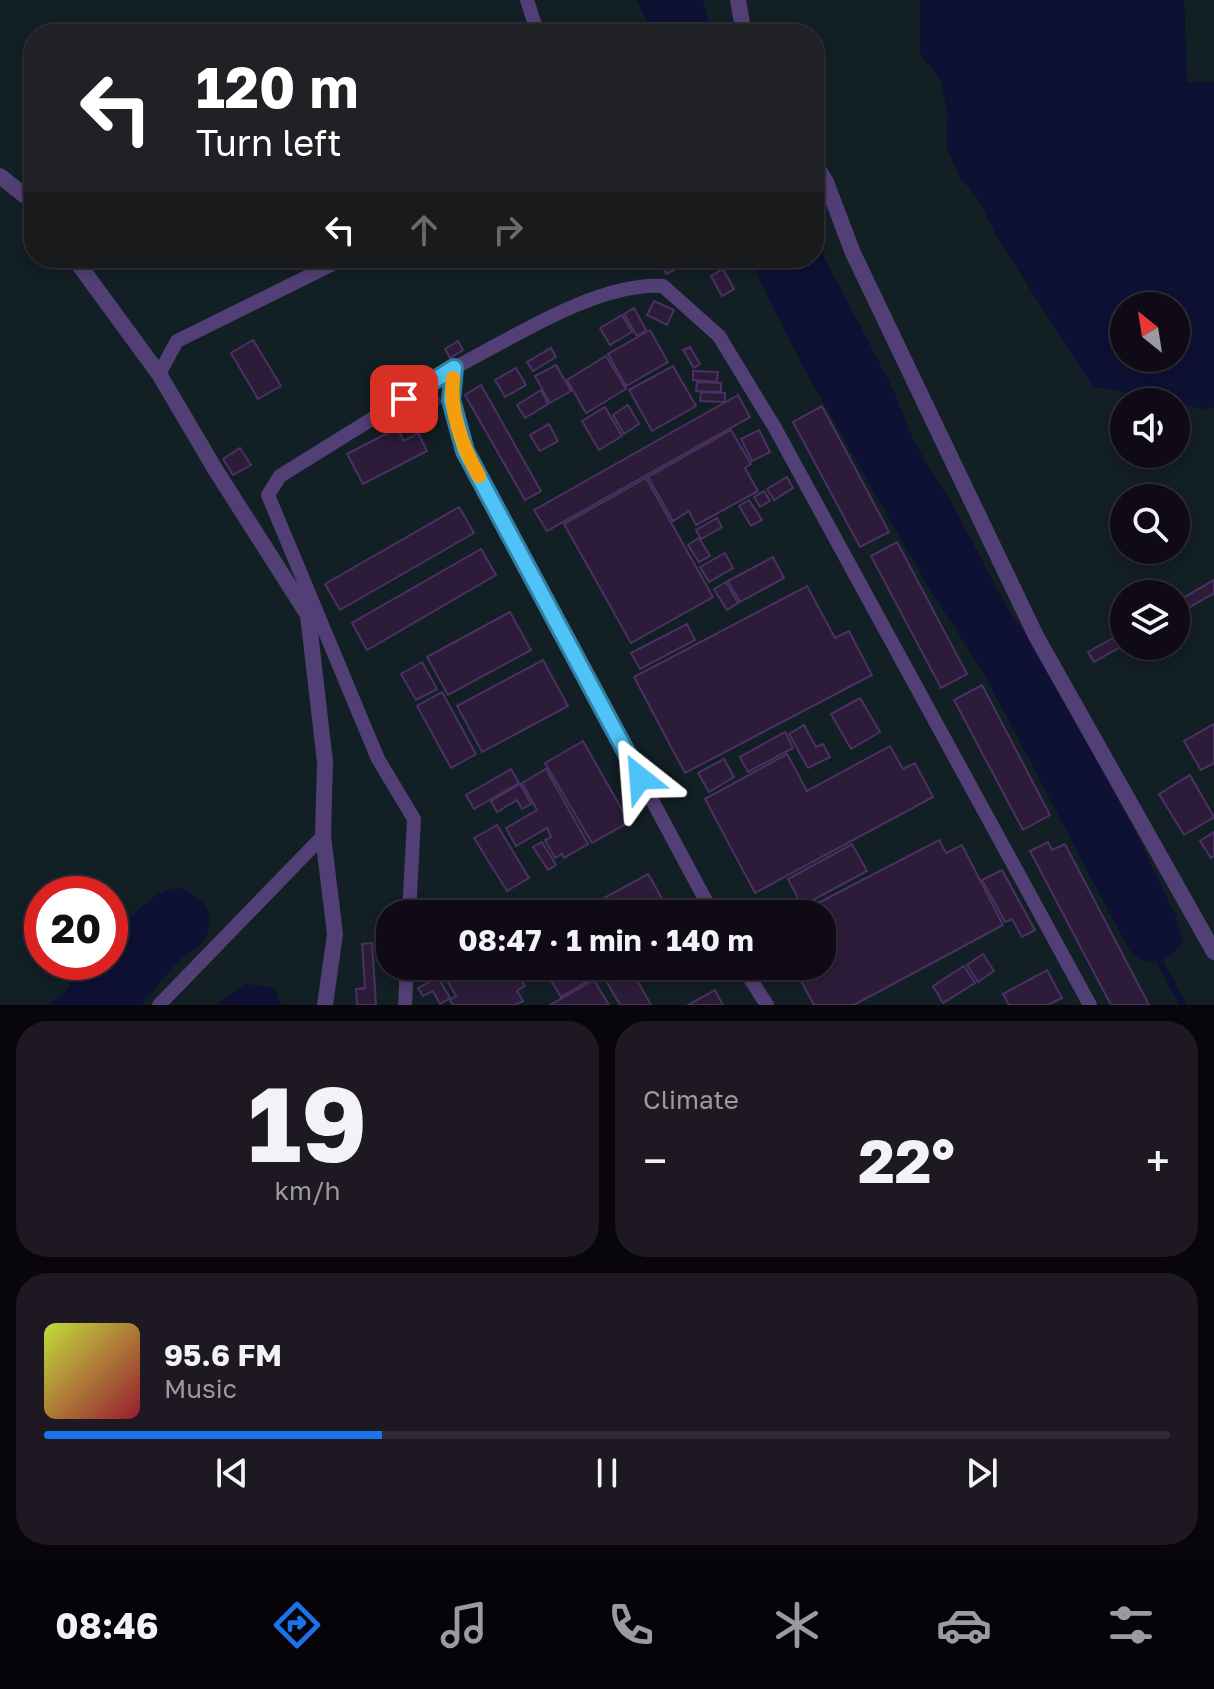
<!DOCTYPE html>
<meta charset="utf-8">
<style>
body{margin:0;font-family:"Golos Text",sans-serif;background:#1d1822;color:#f1f3f6;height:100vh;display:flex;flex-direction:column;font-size:30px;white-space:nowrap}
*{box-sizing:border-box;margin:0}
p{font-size:26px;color:#9b9aa0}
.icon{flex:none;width:44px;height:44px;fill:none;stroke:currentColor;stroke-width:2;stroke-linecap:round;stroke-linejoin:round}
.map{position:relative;height:1005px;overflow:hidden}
.sheet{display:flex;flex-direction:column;gap:16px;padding:16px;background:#08060c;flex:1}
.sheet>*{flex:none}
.banner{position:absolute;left:24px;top:24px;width:800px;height:244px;border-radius:32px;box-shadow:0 4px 12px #0003,0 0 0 2px #2f2b34;background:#202124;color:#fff;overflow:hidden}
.needle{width:52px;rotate:330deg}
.buttons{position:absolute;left:1110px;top:292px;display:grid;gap:16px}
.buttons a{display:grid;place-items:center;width:80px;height:80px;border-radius:50%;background:#0f0a15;box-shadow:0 4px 12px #0003,0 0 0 2px #2f2b34;font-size:40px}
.speed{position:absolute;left:24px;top:876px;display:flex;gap:16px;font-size:40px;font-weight:700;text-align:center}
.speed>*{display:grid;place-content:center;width:104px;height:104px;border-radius:50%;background:#0f0a15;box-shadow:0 4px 12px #0003,0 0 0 2px #2f2b34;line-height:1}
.speed .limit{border:12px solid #d22;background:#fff;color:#111}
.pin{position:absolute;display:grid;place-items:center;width:68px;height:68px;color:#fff;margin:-34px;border-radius:16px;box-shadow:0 4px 12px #0006}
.me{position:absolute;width:88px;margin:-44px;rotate:332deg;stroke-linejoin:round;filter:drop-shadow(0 0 6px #0008)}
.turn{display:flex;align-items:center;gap:28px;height:168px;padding:0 40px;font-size:36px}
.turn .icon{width:104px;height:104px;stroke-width:2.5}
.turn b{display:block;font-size:56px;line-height:68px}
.lanes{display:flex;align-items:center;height:76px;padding:0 40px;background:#0003;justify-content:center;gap:40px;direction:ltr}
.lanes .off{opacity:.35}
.big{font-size:60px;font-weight:700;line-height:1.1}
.sheet .card{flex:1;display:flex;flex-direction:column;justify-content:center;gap:12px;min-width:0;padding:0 28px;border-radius:32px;background:#1d1822}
.sheet .dial{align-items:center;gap:0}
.dial b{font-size:104px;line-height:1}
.song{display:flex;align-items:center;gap:24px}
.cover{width:96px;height:96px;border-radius:12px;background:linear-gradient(135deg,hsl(70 70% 55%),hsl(350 70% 35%))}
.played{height:8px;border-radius:4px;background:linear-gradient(90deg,#1a73e8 30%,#2f2b34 30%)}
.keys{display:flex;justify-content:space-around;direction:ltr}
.heat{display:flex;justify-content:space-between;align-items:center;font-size:44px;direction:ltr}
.sheet .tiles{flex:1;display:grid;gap:16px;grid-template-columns:1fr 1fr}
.card:last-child{grid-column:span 2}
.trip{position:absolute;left:376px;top:900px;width:460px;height:80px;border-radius:32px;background:#0f0a15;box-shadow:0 4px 12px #0003,0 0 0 2px #2f2b34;font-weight:700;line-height:80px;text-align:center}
.dock{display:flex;height:128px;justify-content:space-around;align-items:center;background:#060408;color:#9b9aa0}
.dock .icon{width:56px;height:56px}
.dock .on{color:#1a73e8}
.dock b{font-size:36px;color:#f1f3f6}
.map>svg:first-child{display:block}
.green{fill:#121f25;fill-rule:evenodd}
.water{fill:#0e1034;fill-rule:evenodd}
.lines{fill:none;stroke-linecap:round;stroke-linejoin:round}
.stream{stroke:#0e1034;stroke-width:7}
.building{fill:#2c1c3a;stroke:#4b3163;stroke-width:2}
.lane{stroke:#523f75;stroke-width:14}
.street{stroke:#523f75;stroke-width:16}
.route-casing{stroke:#337fa1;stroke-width:20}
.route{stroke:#4fc3f7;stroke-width:14}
.slow{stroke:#f59e0b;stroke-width:14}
</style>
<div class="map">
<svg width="1214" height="1005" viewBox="0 0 1214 1005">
<rect width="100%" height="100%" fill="#140e1c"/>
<g class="green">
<path d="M0 0H920V53L941 80 948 115 947 148 960 177 979 200 1000 242 1093 386 1173 402H1124V454H1176V403L1206 409 1214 406V1005H0ZM34 34H814V258H34ZM1124 498H1176V550H1124ZM1124 594H1176V646H1124ZM42 894H110V962H42ZM390 914H822V966H390Z"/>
<path d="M1184 0H1214V82H1187Z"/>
</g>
<g class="water">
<path d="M636 0H703L713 34H654Z"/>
<path d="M920 0H1184L1187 82H1214V406L1206 409 1093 386 1000 242 979 200 960 177 947 148 948 115 941 80 920 53ZM1124 306H1176V358H1124Z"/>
<path d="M814 238 892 387 914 442 952 504 1009 611 1035 646 1136 833 1175 914 1183 943C1166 963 1145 972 1128 948L984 673 929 588 806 372 759 279 753 258H814Z"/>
<path d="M176 888C199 891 218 914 206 938 202 946 193 949 187 954 168 969 157 988 141 1005H48L69 988 79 962H110V932C140 917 140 897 176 888Z"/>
<path d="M246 984 274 988 281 1005H215Z"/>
</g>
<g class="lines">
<path class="stream" d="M1160 962 1183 1005"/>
</g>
<g class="building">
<path d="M659 258H682L685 265 666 274Z"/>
<path d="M723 269 734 289 722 296 711 276Z"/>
<path d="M654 301 674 310 667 325 647 315Z"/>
<path d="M634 308 646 330 637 336 624 314Z"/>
<path d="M622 315 632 332 610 345 600 328Z"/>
<path d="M650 330 668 362 626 386 608 354Z"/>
<path d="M253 340 281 386 258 399 231 353Z"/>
<path d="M458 341 463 350 450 358 445 349Z"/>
<path d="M690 347 700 364 694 368 683 350Z"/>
<path d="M551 348 556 357 533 371 527 362Z"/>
<path d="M606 356 626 389 586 413 567 380Z"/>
<path d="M556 365 571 391 550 403 535 376Z"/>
<path d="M673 366 696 406 652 431 629 390Z"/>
<path d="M516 368 526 385 505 397 495 380Z"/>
<path d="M693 371 718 372 717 382 693 380Z"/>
<path d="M697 382 721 383V392L696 391Z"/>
<path d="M481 385 541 491 525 500 465 395Z"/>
<path d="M541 390 548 404 525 418 517 405Z"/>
<path d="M701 392 725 393V402L700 401Z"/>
<path d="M435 393 441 402 405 424 400 414Z"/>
<path d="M738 395 750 417 547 531 534 510Z"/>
<path d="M628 405 639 424 624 434 613 415Z"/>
<path d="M822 406 889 532 860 547 793 422Z"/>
<path d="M605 407 622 436 599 450 582 421Z"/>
<path d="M549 424 558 441 540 451 530 435Z"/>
<path d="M397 428 404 441 418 433 427 451 363 484 347 454Z"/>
<path d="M731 430 751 464 745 468 758 491 696 525 689 511 673 521 648 477Z"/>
<path d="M759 430 770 452 752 461 741 439Z"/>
<path d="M240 448 251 465 233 475 223 459Z"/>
<path d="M787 477 793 488 774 500 767 489Z"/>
<path d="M646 478 713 597 631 643 564 524Z"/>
<path d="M764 491 770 501 760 507 754 497Z"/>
<path d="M749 500 762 520 751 526 739 506Z"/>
<path d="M459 507 474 533 340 610 325 584Z"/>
<path d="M717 518 722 527 701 539 696 530Z"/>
<path d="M699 538 710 556 699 562 688 545Z"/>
<path d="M897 542 967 674 941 688 871 556Z"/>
<path d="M481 549 496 575 367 650 352 623Z"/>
<path d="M725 553 733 568 709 582 700 567Z"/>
<path d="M773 557 784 578 740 602 728 581Z"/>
<path d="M1214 580V593L1176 615V602Z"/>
<path d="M726 582 738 603 727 610 714 589Z"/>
<path d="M807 586 835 638 849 631 872 675 685 773 634 677Z"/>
<path d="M510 612 531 650 448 695 427 657Z"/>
<path d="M687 624 695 640 640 669 631 653Z"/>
<path d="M1124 632V645L1094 662 1088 652Z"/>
<path d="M543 660 568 706 482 752 457 706Z"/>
<path d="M422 662 437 689 416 700 401 674Z"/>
<path d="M982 685 1050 815 1023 830 954 700Z"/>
<path d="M442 692 476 754 451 768 417 706Z"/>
<path d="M860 698 880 732 851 749 831 714Z"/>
<path d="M1214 724V763L1201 770 1184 741Z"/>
<path d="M804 725 816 747 823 744 830 757 808 768 789 734Z"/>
<path d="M785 732 793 748 748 772 740 757Z"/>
<path d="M583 741 629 822 592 843 545 763Z"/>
<path d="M890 746 903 769 915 763 933 797 755 893 705 799 787 754 807 791Z"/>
<path d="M724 759 734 777 709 792 698 773Z"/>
<path d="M511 769 519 783 474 809 466 795Z"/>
<path d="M546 769 588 844 564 858 562 854 555 858 545 840 551 837 547 828 516 846 506 828 537 810 522 783Z"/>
<path d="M1190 775 1214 817 1184 835 1159 794Z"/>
<path d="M520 784 531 804 522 809 517 800 497 812 491 801Z"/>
<path d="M497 825 529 878 507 891 474 838Z"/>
<path d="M1214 832V856L1211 858 1200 841Z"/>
<path d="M939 840 946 853 962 845 1003 925 854 1005H814L793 966H822V914H797Z"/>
<path d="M542 842 556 865 548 870 533 847Z"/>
<path d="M1048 842 1052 850 1065 844 1149 1005H1111L1030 851Z"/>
<path d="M852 844 867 871 802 906 788 879Z"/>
<path d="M1002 870 1035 930 1022 937 1012 919 1005 922 982 880Z"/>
<path d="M648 874 671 914H589L586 908Z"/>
<path d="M372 943 376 1005H357L356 989 365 988 362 944Z"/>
<path d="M983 954 994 971 978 982 967 965Z"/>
<path d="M476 966H503L509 977 517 972 525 986 517 991 523 1001 515 1005H453L450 1000 456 996 448 982Z"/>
<path d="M515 966H543L522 978Z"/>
<path d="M561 966H586L593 978 561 997 547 974Z"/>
<path d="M622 966H629L651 1005H620L604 977Z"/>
<path d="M964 966 975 983 943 1003 933 986Z"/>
<path d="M1047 970 1062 998 1048 1005H1009L1003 994Z"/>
<path d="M438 977 450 998 440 1004 433 991 423 996 418 988Z"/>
<path d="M594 980 609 1005H550Z"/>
<path d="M715 990 723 1005H688Z"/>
</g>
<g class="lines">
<g class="lane">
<path d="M527 0 538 34"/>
<path d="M454 368C513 338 597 282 663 286L719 336 775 428 1090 1005"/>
<path d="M159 374 177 341 345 258"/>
<path d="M409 914 414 819 378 759 268 495 280 476 454 368 451 400 465 451 713 914"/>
<path d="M742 966 767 1005"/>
<path d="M159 1005 323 836"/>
<path d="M405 1005 407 966"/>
</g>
<g class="street">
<path d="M738 0 744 34"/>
<path d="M814 162 826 182 853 253 1036 636 1214 952"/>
<path d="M0 176 34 203"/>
<path d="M74 258 159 374 215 469 308 615 325 762 323 836 335 934 325 1005"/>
</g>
</g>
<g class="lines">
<defs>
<path id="route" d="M404 399 454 368 451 400 465 451 640 778"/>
</defs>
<use href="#route" class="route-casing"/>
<use href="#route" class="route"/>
<path class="slow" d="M453 378C449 413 462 446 479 476"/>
</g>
</svg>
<div class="buttons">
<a><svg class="needle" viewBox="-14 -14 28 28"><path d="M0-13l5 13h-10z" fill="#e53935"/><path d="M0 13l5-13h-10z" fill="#9b9aa0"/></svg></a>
<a><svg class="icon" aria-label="sound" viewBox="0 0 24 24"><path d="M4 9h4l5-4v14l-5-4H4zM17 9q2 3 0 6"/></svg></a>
<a><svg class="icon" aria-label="search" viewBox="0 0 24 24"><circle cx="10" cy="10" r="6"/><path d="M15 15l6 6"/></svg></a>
<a><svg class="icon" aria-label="layers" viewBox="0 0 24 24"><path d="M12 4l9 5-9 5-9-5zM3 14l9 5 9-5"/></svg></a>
</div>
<div class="speed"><div class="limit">20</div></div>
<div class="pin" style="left:404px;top:399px;background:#d93025"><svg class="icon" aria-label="arrive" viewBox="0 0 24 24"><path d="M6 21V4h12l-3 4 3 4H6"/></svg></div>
<svg class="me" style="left:640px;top:778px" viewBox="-20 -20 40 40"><path d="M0-17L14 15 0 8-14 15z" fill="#4fc3f7" stroke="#fff" stroke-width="4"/></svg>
<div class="trip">08:47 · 1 min · 140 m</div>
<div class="banner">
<div class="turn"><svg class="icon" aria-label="left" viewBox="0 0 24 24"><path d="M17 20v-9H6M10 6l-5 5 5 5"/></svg><div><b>120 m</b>Turn left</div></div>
<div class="lanes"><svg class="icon" aria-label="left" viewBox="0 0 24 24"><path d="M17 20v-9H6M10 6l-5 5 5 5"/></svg><svg class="icon off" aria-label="ahead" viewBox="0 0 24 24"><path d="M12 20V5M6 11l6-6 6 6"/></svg><svg class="icon off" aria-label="right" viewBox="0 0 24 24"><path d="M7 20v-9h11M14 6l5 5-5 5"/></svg></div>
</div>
</div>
<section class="sheet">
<div class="tiles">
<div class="card dial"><b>19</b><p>km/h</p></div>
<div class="card"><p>Climate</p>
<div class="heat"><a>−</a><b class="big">22°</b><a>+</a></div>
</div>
<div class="card">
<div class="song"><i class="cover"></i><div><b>95.6 FM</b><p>Music</p></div></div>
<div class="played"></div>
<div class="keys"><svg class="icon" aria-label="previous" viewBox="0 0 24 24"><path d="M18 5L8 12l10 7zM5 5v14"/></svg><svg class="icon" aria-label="pause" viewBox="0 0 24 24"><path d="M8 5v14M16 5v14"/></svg><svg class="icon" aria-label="next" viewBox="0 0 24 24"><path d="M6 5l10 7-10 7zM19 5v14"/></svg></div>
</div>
</div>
</section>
<nav class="dock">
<b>08:46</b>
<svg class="icon on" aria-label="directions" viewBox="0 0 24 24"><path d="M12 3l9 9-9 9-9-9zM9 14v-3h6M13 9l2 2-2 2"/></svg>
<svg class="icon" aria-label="music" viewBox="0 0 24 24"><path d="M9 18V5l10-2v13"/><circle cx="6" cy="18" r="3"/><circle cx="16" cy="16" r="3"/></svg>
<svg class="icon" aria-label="phone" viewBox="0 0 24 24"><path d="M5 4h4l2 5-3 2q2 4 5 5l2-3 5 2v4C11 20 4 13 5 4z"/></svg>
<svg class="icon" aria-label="climate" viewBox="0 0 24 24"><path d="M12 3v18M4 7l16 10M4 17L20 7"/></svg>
<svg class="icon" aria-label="car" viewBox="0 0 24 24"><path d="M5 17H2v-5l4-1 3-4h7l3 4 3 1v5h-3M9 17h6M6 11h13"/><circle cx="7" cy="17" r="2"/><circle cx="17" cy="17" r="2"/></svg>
<svg class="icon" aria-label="filters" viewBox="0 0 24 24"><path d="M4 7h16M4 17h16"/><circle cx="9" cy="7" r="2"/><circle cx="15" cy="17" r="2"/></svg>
</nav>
